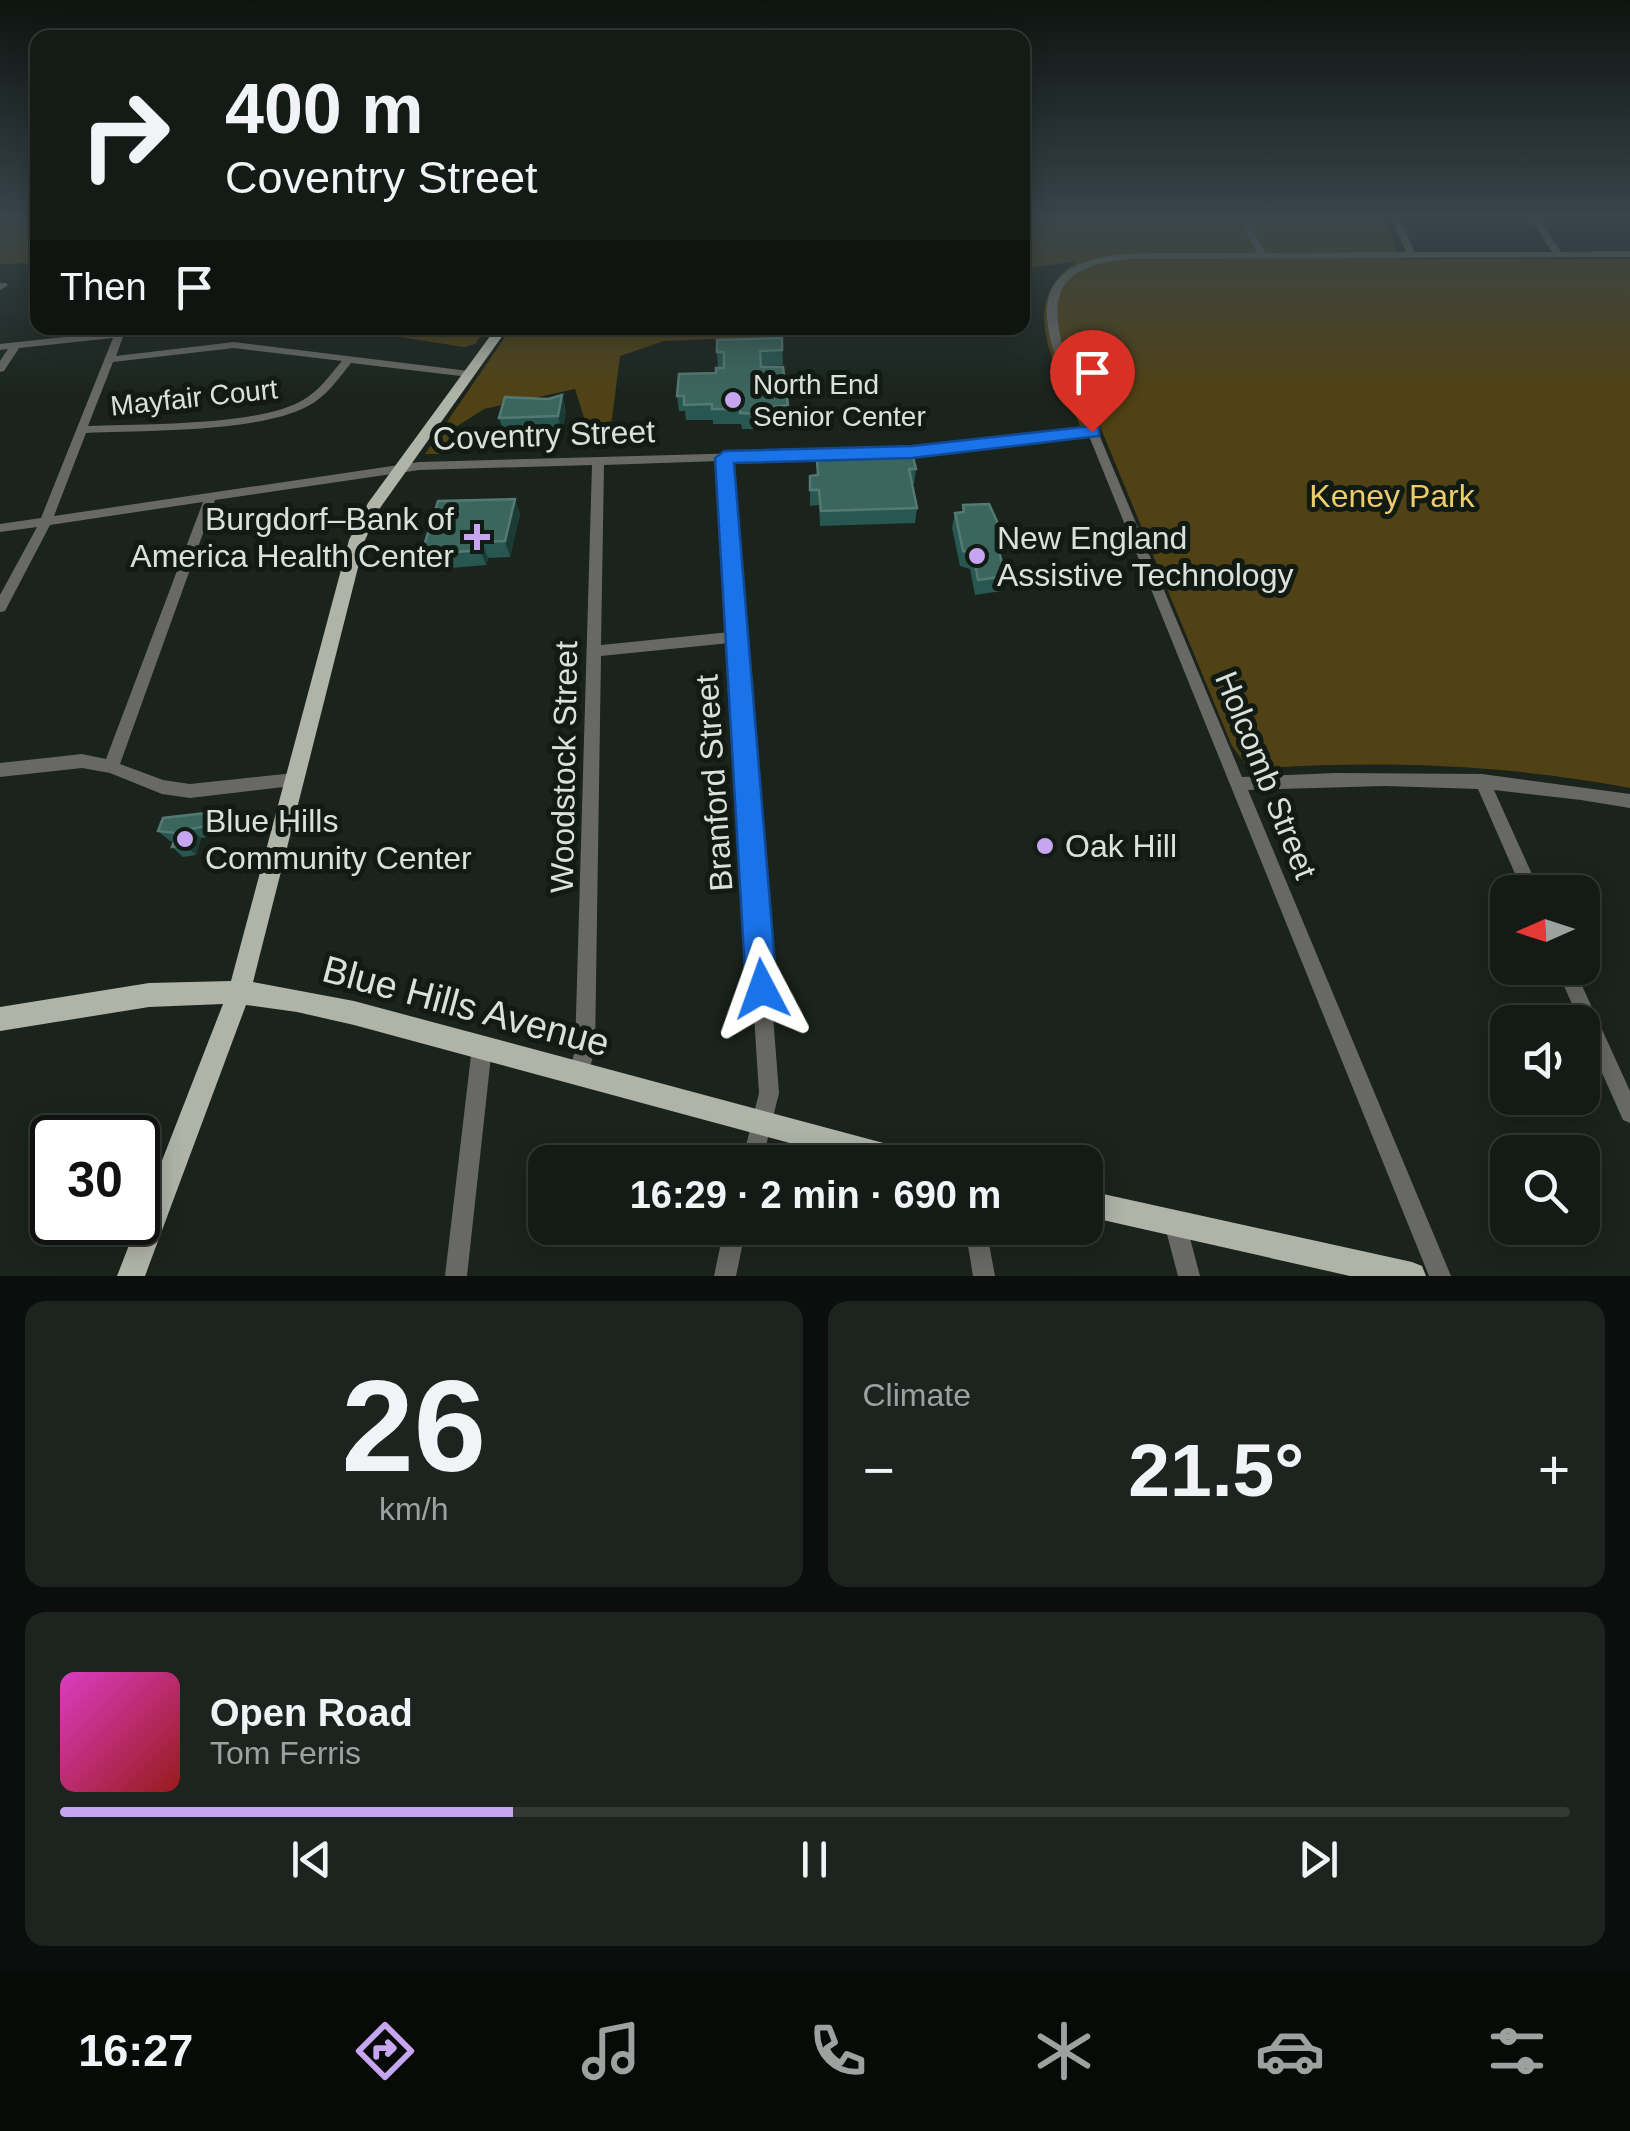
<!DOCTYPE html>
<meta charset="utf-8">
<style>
body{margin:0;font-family:Helvetica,sans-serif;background:#1d231e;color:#f1f3f6;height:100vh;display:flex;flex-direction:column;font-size:38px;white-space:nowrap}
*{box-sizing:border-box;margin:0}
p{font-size:32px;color:#9da1a0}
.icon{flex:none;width:55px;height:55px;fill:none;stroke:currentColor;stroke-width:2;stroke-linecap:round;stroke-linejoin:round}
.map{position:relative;height:1276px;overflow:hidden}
.side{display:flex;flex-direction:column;gap:25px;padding:25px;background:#0b0e0c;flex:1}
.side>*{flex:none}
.top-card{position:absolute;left:30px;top:30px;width:1000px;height:305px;border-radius:20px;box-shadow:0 5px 25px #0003,0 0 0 2px #333834;background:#141a15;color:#f1f3f6;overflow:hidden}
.needle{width:65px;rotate:267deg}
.buttons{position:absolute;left:1490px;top:875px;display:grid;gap:20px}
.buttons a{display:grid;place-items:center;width:110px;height:110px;border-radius:20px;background:#141a15;box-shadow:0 5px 25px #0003,0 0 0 2px #333834;font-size:50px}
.speed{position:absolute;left:30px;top:1115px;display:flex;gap:20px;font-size:50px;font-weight:700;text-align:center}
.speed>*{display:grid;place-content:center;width:130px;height:130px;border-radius:50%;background:#141a15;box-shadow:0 5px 25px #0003,0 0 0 2px #333834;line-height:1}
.speed .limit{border:5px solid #111;border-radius:15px;background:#fff;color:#111}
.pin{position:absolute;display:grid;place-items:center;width:85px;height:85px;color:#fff;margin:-102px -42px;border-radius:50% 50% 50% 0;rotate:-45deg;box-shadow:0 0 10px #0007}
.pin .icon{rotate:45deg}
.me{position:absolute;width:110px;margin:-55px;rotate:356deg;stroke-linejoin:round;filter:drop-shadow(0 0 8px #0008)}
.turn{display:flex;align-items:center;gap:35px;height:210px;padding:0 30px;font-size:45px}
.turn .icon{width:130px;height:130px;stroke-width:2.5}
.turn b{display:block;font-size:70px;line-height:85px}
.then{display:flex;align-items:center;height:95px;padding:0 30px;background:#0003;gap:20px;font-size:38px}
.big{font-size:75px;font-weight:700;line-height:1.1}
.side .tile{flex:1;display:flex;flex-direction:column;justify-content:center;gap:15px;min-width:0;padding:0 35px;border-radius:20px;background:#1d231e}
.side .dial{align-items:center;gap:0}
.dial b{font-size:130px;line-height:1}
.song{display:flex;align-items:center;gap:30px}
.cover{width:120px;height:120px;border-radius:15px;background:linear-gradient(135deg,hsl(310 70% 55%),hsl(0 70% 35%))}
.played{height:10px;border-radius:5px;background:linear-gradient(90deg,#c6a6f0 30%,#333834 30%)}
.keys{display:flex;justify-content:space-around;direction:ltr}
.heat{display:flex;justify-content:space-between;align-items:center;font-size:55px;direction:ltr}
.side .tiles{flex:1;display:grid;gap:25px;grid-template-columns:1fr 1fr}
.tile:last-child{grid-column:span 2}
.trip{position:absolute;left:528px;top:1145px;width:575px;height:100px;border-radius:20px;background:#141a15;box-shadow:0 5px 25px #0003,0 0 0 2px #333834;font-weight:700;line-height:100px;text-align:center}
.tab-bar{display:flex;height:160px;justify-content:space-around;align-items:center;background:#080a08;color:#9da1a0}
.tab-bar .icon{width:70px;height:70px}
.tab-bar .selected{color:#c6a6f0}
.tab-bar b{font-size:45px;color:#f1f3f6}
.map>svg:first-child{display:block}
.green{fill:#504215}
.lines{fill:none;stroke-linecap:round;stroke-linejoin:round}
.minor{fill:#686964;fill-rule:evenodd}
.major{fill:#b0b3a8;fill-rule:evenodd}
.wall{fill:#275750}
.shaded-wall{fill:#1a3c35}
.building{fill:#3b665e;stroke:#547972;stroke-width:2.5}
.route{fill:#1a73e8;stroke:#114b97;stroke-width:2.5}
.poi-dot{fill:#c6a6f0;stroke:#111a13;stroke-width:4}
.labels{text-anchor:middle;stroke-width:10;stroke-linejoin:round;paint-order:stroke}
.far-poi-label{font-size:28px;fill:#dae0db;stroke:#111a13;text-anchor:start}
.far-street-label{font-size:28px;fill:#dae0db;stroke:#111a13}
.street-label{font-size:32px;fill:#dae0db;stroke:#111a13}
.park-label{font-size:32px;fill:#edcc6b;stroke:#111a13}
.poi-label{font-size:32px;fill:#dae0db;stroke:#111a13;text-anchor:start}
.near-street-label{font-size:38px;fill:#dae0db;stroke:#111a13}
</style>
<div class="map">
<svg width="1630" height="1276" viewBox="0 0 1630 1276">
<rect width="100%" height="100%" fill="#1a231c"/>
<g class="green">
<path d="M0 217H37V263L0 264Z"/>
<path d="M1023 217H1385L1399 259H1630V788C1504 764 1377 760 1249 769L1232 746 1099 424 1080 426C1058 370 1013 301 1078 261L1023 269Z"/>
<path d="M342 328H487L475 344 464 347Z"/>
<path d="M511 328H857L858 333 664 341 620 356 612 419 605 440 593 446 575 389 484 409 448 432 451 441 447 454H425Z"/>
</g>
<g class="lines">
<g class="minor">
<path d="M1244 217H1252L1256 236 1266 253 1406 252 1391 217H1399L1415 252H1552L1530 217H1538L1561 252 1630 251V257L1127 259C1065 267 1047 286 1063 348L1242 777 1336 773 1482 774 1630 794V808L1581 800 1494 790 1540 892H1523L1478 789 1385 786 1248 790 1451 1276H1429L1089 436 897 457 730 461 779 1093 762 1162H742L759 1093 730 643 601 656 595 1050 586 1081 579 1084 572 1081 569 1074 575 1050 592 465 419 470 215 500 120 764 163 780 190 784 294 773 300 775 302 780 300 785 190 798 162 794 110 773 82 768 0 777V763L82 754 106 759 203 502 50 525 5 611 0 612V595L37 527 0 532V524L41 518 113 338 19 348 4 371 0 372V361L8 349 0 350V344L119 331 124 334 116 356 234 342 469 371 474 374 469 377 351 363C339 378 326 397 308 406 258 433 145 430 86 433L54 516 419 462 897 449 1086 429C1073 397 1053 362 1048 327 1036 252 1120 253 1172 253 1200 253 1229 253 1257 253L1248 236ZM234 348 342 361C330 375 319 391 303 400 260 426 142 424 88 426L113 362ZM719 461 730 632 601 645 604 465Z"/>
<path d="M0 283H6L8 285 0 290Z"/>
<path d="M1556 968H1574L1630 1091V1123L1623 1120 1582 1028V1022H1580Z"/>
<path d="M482 1037 489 1040 492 1047 467 1276H445L472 1047 475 1040Z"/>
<path d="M1175 1212 1183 1215 1186 1223 1200 1276H1178L1164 1223 1167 1215Z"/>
<path d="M724 1228H746L736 1276H714Z"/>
<path d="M965 1228H986L995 1276H973Z"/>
</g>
<g class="major">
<path d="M496 328H508L380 508 365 540 253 982 354 1001 906 1149 915 1153 919 1162H860L354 1025 297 1012 246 1005 145 1276H117L223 1004 149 1007 0 1031V1007L149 983 231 981 349 540 368 503Z"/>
<path d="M1085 1190 1412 1262 1422 1266 1426 1276H1350L1085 1216Z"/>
</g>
</g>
<g class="wall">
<path d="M1022 302 1028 311 1025 326H1022Z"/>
<path d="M971 328H1012L973 331Z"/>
<path d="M782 338 783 365 761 366 789 421 760 425V429H742L741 424H713V420H686L685 411H679L677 396 724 368 718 367 717 352Z"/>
<path d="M562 395 566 411 562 431 504 433 499 418 548 399Z"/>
<path d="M817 460 916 469 914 484H912L917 508 915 523 820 526 819 505 810 506V476L817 475Z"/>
<path d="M515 499 520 514 510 557 488 558 486 565 428 570 421 555Z"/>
<path d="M963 505 1001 530 998 545 1005 576 1002 591 975 595 970 569 960 566 952 528 955 513 962 512Z"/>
<path d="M223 811 233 821 229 834 201 838 196 855 183 857 172 847 174 841H170L158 831Z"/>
</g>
<g class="shaded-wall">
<path d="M562 395 566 411 562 431 558 416Z"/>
<path d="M788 405 789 421 760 425 759 409Z"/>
<path d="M515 499 520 514 510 557 505 541Z"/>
<path d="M482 542 488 558 486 565 480 550Z"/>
<path d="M223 811 233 821 229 834 218 824Z"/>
<path d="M190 829 201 838 196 855 184 845Z"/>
</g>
<g class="building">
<path d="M782 338V350L760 351 761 367H783L788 405 759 409V414L740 413V409H712V404L684 405V396H677L679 374 716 373V368H724V352H717V340Z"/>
<path d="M562 395 558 416 499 418 505 397 548 399Z"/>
<path d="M913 457 916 469H909L917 508 821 511 819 490H810V476L818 475 817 460Z"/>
<path d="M515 499 505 541 482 542 480 550 421 555 438 501Z"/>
<path d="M989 504 1001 530 997 542 1005 576 978 580 973 553 963 551 955 513 964 512 963 505Z"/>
<path d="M223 811 218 824 190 829 184 845 172 847 177 833 158 831 163 818Z"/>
</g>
<linearGradient id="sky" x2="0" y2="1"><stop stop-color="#0e130f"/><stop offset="0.55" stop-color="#38454b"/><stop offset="1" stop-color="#38454b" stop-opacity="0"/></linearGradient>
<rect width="1630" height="396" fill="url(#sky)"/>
<path class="route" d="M1092 426 1099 428V436L912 458 734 463 777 989 772 1000 762 1004 751 1000 746 989 715 458 724 451 912 446Z"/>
<g class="poi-dot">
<circle cx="733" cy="400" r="10"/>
<path d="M472 522h10v10h10v10h-10v10h-10v-10h-10v-10h10z"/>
<circle cx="977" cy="556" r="10"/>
<circle cx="185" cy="839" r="10"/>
<circle cx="1045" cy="846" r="10"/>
</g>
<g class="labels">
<g class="far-poi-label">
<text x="753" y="394">North End<tspan x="753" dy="32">Senior Center</tspan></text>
</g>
<g class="far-street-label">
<text transform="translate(194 397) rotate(-6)" y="10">Mayfair Court</text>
</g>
<g class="street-label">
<text transform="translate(544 435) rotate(-2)" y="11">Coventry Street</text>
<text transform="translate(564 767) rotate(-89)" y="11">Woodstock Street</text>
<text transform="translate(1266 775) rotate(68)" y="11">Holcomb Street</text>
<text transform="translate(714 783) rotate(-94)" y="11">Branford Street</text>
</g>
<g class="park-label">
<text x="1392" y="507">Keney Park</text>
</g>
<g class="poi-label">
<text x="454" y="530" text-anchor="end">Burgdorf–Bank of<tspan x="454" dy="37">America Health Center</tspan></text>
<text x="997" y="549">New England<tspan x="997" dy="37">Assistive Technology</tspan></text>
<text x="205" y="832">Blue Hills<tspan x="205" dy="37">Community Center</tspan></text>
<text x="1065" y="857">Oak Hill</text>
</g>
<g class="near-street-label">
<text transform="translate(466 1006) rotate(15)" y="13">Blue Hills Avenue</text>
</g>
</g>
</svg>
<div class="buttons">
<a><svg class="needle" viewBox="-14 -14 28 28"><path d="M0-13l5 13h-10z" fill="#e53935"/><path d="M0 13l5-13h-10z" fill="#9da1a0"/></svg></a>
<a><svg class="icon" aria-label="sound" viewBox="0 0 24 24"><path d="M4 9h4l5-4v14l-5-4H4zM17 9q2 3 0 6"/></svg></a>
<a><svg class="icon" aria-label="search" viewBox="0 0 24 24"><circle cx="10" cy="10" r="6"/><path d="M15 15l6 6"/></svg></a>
</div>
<div class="speed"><div class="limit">30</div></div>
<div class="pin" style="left:1092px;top:432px;background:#d93025"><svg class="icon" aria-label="arrive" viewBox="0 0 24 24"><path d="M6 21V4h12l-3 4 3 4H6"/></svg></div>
<svg class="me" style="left:762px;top:989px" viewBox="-20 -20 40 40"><path d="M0-17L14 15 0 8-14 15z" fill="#1a73e8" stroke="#fff" stroke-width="4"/></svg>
<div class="trip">16:29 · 2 min · 690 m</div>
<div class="top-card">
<div class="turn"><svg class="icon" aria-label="right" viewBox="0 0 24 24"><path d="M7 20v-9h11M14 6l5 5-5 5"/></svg><div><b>400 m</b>Coventry Street</div></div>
<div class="then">Then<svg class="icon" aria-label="arrive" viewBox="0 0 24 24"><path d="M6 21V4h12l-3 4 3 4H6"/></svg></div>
</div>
</div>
<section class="side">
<div class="tiles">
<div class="tile dial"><b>26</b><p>km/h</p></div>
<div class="tile"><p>Climate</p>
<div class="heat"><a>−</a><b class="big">21.5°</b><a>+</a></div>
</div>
<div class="tile">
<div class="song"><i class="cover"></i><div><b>Open Road</b><p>Tom Ferris</p></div></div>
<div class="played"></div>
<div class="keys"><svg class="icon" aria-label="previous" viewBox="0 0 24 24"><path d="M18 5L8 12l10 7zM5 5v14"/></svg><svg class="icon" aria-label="pause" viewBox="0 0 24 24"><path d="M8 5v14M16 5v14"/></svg><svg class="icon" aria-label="next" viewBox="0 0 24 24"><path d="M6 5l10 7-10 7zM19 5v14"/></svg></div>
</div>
</div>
</section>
<nav class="tab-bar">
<b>16:27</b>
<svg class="icon selected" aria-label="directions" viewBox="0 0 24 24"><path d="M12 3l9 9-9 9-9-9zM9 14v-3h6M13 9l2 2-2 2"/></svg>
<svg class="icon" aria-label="music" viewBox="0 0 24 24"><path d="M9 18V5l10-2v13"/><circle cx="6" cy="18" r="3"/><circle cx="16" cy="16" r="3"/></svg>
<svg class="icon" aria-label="phone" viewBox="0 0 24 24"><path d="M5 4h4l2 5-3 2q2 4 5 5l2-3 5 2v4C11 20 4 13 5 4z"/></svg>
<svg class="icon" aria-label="climate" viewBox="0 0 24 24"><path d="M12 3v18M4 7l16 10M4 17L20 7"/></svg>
<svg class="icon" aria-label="car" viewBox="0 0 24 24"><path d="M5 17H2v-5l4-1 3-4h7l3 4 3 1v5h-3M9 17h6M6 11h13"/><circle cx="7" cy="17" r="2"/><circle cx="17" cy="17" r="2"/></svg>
<svg class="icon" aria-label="filters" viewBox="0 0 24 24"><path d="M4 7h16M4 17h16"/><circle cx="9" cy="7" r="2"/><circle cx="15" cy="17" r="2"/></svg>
</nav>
